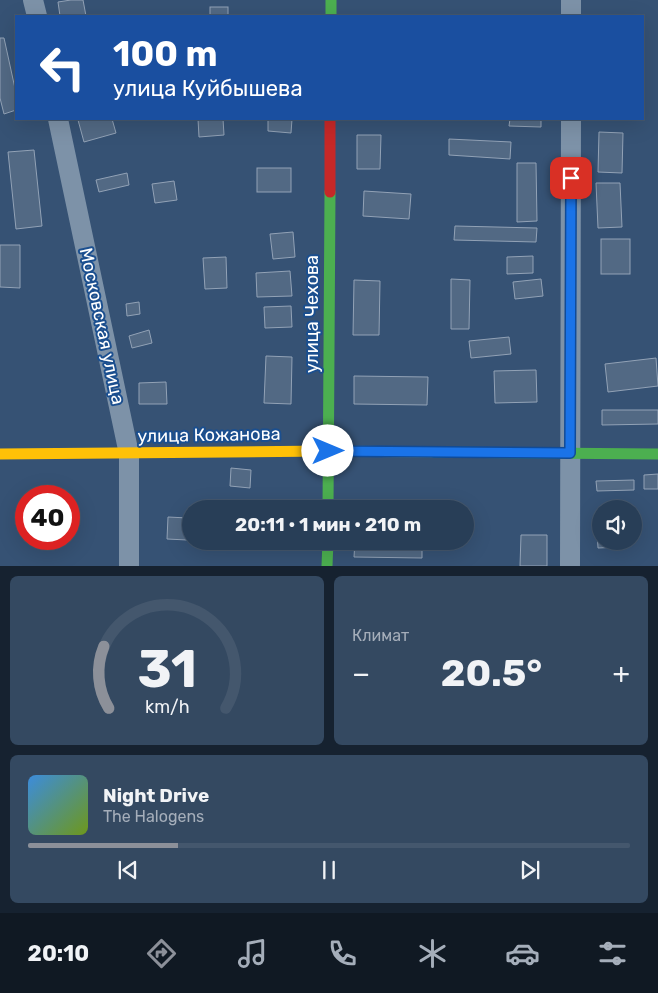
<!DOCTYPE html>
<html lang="ru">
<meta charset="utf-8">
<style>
body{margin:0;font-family:Rubik,sans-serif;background:#344961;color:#f1f3f6;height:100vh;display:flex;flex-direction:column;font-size:19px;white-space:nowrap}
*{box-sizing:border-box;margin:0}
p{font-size:16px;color:#a5aeba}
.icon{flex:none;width:28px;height:28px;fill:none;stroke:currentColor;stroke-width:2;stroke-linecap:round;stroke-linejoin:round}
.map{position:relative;height:566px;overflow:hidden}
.side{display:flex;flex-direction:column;gap:10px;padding:10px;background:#162230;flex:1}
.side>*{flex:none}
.hud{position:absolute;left:15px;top:15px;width:629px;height:105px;border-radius:0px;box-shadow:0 5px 20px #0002,0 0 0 1px #44576d;background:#1a4fa0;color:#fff;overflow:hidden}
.tools{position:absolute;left:592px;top:500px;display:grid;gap:10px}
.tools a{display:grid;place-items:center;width:50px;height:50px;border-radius:50%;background:#283e57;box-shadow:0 5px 20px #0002,0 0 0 1px #44576d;font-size:25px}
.speed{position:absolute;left:15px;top:485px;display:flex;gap:10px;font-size:25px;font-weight:700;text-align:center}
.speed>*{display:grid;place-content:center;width:65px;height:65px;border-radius:50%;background:#283e57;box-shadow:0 5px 20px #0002,0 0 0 1px #44576d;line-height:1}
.speed .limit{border:8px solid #d22;background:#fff;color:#111}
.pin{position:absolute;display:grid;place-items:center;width:42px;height:42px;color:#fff;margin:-21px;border-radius:10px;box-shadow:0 2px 8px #0006}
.me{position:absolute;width:55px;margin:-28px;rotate:90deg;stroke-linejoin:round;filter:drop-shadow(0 0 4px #0008)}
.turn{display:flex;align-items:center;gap:18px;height:105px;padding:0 15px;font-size:22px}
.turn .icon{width:65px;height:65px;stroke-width:2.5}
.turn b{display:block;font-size:35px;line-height:42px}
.big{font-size:38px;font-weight:700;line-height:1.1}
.side .tile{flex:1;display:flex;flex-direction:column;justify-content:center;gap:8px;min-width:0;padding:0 18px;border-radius:8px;background:#344961}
.side .dial{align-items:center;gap:0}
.dial svg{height:130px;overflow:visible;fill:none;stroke:#44576d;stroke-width:7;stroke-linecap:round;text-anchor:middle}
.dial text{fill:#f1f3f6;stroke:none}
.song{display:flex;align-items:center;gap:15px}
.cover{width:60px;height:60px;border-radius:8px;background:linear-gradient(135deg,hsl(210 70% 55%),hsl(80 70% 35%))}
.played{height:5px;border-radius:2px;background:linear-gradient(90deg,#8c9099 25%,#44576d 25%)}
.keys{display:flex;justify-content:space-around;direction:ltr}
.heat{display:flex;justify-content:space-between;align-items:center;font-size:28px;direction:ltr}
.side .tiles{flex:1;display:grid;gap:10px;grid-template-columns:1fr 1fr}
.tile:last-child{grid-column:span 2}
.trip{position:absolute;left:182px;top:500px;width:292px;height:50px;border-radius:25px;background:#283e57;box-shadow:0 5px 20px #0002,0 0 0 1px #44576d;font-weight:700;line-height:50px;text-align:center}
.dock{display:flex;height:80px;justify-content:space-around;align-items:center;background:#101923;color:#a5aeba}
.dock .icon{width:35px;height:35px}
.dock .active{color:#8c9099}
.dock b{font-size:22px;color:#f1f3f6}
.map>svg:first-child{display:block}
.building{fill:#526984;stroke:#92a2b6}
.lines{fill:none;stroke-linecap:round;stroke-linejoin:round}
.street{stroke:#7d92a8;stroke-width:20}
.fast{stroke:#4caf50;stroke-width:11}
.slow{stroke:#ffc107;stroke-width:11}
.jam{stroke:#c62828;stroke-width:11}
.route-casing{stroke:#114b97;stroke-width:12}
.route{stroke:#1a73e8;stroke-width:9}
.labels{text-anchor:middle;stroke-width:4;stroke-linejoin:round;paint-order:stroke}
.street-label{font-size:18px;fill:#fff;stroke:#1b4f8f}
</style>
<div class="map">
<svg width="658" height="566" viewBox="0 0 658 566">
<rect width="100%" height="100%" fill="#365274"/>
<g class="building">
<path d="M71 0H83L86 16H60L58 2Z"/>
<rect x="210" y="7" width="18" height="9"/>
<path d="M0 38H4L16 93V110L4 114 0 98Z"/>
<path d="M81 119H112L116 133 84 142 78 120Z"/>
<path d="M198 119H223L224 135 199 137Z"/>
<path d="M268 119H292L291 133 268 131Z"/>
<path d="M510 119H541V127L509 126Z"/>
<path d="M599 132 623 133 622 173 598 172Z"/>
<path d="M357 135H381L380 169H357Z"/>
<path d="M449 139 511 142 510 159 449 155Z"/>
<path d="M34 150 42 226 16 229 8 152Z"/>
<path d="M517 163H536L537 221 517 222Z"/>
<rect x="257" y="168" width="34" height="24"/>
<path d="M127 173 129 185 99 192 96 180Z"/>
<path d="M174 181 177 200 155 203 152 184Z"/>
<path d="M596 183H620L622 227 598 228Z"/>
<path d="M364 191 411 194 409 219 363 216Z"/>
<path d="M455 226 537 228 536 242 454 240Z"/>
<path d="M293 232 295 257 273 259 270 234Z"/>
<rect x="601" y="239" width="29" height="35"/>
<path d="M0 245H20V288L0 287Z"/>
<path d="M533 256V273L507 274V257Z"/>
<path d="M226 257 227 288 205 289 203 258Z"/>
<path d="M290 271 292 296 257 297 256 273Z"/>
<path d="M451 279 470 280 469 329H451Z"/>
<path d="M541 279 543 296 515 299 513 282Z"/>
<path d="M354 280 380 281 379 335H353Z"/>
<path d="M139 302 140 314 127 316 126 304Z"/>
<path d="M291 306 292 327 265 328 264 307Z"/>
<path d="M149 330 152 343 132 348 129 336Z"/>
<path d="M509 337 511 354 471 358 469 341Z"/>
<path d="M266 356 292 357 291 404 264 403Z"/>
<path d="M656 358 658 386 608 392 605 364Z"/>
<path d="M536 370 537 402 495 403 494 371Z"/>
<path d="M354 376 428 377 427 405 354 404Z"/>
<path d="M166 382 167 404H139V383Z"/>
<path d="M602 410H658V424L602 425Z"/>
<path d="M231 468 251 470 250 488 230 486Z"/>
<path d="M658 474V489H644V475Z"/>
<path d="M634 480V490L597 491 596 481Z"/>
<path d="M168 517 188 518 187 540 167 539Z"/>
<path d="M597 532H601V541H620V547L598 548Z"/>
<path d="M521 535H547V566H520Z"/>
<path d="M355 541H422V558L354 557Z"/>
</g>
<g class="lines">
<g class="street">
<path d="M33 0 37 16"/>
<path d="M571 16V0"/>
<path d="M58 119 129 454V566"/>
<path d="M570 566 571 119"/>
</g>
<g class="fast">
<path d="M331 0V16"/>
<path d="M431 452 658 454"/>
<path d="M328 509 330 192"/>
<path d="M327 566 328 541"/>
</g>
<path class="slow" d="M0 454 328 451 431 452"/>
<path class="jam" d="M330 192V119"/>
</g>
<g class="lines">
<defs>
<path id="route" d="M328 451 570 453 571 178"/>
</defs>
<use href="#route" class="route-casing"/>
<use href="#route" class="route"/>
</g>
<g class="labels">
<g class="street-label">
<text transform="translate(312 314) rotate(-90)" y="6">улица Чехова</text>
<text transform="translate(102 326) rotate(78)" y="6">Московская улица</text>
<text transform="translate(209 435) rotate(-1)" y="6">улица Кожанова</text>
</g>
</g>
</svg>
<div class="tools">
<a><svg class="icon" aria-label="sound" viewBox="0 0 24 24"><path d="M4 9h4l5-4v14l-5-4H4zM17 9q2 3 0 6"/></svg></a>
</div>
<div class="speed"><div class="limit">40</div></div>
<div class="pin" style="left:571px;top:178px;background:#d93025"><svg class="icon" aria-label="arrive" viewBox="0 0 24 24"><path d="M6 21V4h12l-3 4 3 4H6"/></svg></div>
<svg class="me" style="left:328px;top:451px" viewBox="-20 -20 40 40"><circle r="19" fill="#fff"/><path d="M0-13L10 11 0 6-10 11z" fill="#1a73e8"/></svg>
<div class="trip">20:11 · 1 мин · 210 m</div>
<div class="hud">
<div class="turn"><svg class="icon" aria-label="left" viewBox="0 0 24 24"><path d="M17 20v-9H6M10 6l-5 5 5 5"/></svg><div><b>100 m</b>улица Куйбышева</div></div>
</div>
</div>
<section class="side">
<div class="tiles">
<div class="tile dial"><svg viewBox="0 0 100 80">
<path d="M14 69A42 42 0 1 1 86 69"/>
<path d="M14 69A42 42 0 0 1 11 31" stroke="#8c9099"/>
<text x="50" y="56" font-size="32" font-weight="700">31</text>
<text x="50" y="72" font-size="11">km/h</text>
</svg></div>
<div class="tile"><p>Климат</p>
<div class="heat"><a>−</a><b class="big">20.5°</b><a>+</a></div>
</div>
<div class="tile">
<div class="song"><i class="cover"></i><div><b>Night Drive</b><p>The Halogens</p></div></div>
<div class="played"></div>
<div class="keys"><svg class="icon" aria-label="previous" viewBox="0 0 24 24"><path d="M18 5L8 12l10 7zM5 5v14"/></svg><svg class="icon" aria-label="pause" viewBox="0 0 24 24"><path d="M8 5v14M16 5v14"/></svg><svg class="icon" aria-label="next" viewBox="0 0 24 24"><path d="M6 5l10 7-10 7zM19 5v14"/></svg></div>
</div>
</div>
</section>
<nav class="dock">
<b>20:10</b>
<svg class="icon active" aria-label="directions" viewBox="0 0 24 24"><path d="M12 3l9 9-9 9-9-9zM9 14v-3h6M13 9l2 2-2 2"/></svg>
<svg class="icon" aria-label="music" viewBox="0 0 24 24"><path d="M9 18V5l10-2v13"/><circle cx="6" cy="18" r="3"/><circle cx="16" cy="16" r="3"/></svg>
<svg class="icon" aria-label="phone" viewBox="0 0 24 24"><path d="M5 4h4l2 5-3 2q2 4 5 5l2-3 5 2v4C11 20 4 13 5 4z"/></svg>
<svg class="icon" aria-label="climate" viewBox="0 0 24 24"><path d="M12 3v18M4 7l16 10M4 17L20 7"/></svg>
<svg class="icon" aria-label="car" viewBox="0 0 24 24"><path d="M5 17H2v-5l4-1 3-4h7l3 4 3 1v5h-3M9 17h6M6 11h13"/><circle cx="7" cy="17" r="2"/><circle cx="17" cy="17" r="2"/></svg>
<svg class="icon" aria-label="filters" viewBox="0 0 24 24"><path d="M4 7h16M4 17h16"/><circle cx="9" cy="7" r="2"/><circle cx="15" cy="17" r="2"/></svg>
</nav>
